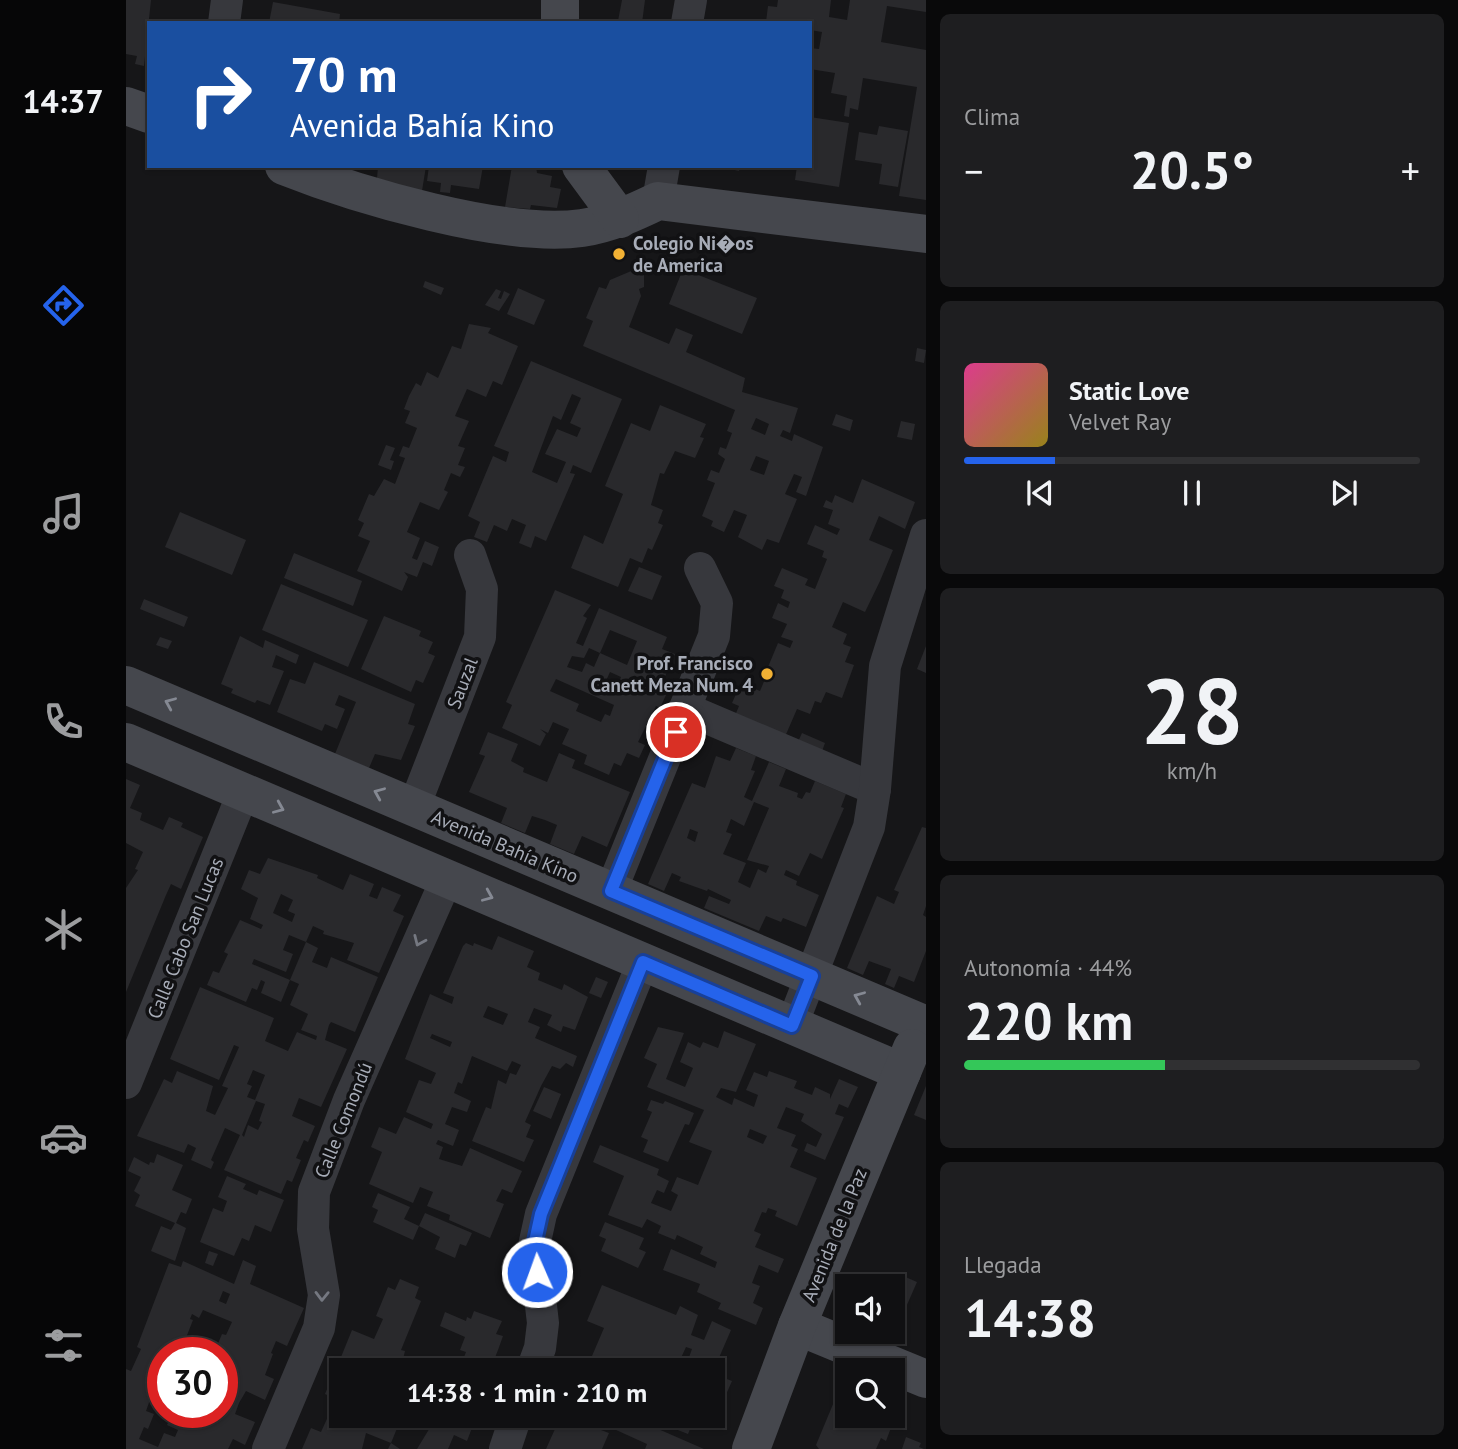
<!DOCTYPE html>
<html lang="es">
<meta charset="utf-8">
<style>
body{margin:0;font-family:"PT Sans",sans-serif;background:#1e1e20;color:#f1f3f6;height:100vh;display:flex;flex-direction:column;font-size:26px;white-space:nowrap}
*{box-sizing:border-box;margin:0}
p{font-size:23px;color:#9c9d9f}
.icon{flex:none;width:38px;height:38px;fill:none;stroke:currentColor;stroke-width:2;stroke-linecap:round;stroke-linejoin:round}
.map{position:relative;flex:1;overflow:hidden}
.drawer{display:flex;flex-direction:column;gap:14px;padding:14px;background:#09090a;width:532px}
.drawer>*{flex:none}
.guide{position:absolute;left:21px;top:21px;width:665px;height:147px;border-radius:0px;box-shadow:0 2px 5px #0004,0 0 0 2px #303032;background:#1a4fa0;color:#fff;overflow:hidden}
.fabs{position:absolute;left:709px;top:1274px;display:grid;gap:14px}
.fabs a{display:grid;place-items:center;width:70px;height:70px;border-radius:0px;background:#101012;box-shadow:0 2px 5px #0004,0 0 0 2px #303032;font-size:35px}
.speed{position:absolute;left:21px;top:1337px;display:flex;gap:14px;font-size:35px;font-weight:700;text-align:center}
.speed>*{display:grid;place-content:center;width:91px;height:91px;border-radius:50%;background:#101012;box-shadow:0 2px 5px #0004,0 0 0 2px #303032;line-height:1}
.speed .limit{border:10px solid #d22;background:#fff;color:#111}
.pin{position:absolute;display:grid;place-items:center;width:60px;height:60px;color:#fff;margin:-30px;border:4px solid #fff;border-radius:50%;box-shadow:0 2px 7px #0007}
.me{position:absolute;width:77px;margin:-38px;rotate:358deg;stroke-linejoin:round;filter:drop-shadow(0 0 5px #0008)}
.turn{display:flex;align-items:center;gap:24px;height:147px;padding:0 28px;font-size:32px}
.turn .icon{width:91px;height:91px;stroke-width:2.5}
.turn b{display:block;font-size:49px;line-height:60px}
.big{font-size:52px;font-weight:700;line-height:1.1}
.drawer .widget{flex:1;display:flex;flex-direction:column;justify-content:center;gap:10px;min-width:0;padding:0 24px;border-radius:10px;background:#1e1e20}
.drawer .dial{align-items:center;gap:0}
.dial b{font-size:91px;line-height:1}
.song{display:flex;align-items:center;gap:21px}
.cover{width:84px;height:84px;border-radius:10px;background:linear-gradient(135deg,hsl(330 70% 55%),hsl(50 70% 35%))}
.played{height:7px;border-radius:4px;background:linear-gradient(90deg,#2563eb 20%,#303032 20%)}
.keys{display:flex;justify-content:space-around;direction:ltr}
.heat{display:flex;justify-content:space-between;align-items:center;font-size:38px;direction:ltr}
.charge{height:10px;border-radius:5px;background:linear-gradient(90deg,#34c759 44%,#303032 0)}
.trip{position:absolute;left:203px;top:1358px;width:396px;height:70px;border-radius:0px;background:#101012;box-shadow:0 2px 5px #0004,0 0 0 2px #303032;font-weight:700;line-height:70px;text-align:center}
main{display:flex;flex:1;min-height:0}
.tab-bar{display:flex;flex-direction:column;width:126px;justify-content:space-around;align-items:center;background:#060607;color:#9c9d9f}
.tab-bar .icon{width:49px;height:49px}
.tab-bar .current{color:#2563eb}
.tab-bar b{font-size:32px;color:#f1f3f6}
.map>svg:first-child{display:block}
.building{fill:#29292c;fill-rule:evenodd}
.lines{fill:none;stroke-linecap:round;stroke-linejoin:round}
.street{stroke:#37383d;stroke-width:32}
.secondary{stroke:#45474d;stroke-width:38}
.oneway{stroke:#858993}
.oneway2{stroke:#757881}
.route-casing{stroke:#184099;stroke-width:18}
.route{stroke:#2563eb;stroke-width:12}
.poi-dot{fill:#f2b134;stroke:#111113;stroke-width:2.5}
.labels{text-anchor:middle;stroke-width:7;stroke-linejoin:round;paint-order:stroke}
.poi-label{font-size:19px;font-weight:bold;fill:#a8adb8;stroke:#111113;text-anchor:start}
.street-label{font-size:19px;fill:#a8adb8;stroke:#111113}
</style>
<main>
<nav class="tab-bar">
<b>14:37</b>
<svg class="icon current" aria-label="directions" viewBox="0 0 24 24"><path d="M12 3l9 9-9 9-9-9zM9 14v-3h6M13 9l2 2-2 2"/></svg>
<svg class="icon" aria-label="music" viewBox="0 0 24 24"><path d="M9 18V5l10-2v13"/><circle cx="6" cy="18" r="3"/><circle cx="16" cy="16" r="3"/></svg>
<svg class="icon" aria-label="phone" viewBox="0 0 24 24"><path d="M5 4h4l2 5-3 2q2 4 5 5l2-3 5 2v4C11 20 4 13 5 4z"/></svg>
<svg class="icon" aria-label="climate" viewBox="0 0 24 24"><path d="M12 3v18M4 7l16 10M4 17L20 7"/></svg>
<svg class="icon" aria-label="car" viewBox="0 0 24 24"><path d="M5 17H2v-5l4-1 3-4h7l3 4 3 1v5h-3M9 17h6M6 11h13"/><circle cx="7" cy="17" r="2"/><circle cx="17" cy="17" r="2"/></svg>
<svg class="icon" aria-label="filters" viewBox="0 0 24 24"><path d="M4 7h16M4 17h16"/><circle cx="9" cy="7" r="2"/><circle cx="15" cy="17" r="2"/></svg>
</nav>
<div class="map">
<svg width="800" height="1449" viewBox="0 0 800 1449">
<rect width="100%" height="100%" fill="#161618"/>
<g class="building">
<path d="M0 0H25L18 66 9 64 11 56 0 54Z"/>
<path d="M496 0H519L516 23 492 21Z"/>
<path d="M652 0H705L703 17 721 20 724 0H800V12L761 6 755 42 800 50V200L773 196 791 87 737 78 732 110 724 108 723 117 718 116 721 96 705 93 709 73 684 69V48L693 49 696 32 684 30V23L640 22 642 6 651 7Z"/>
<path d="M147 2 214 14 213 23H143Z"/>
<path d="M684 117 723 123 713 187 669 180 671 166H684Z"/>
<path d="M753 126 782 131 772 187 753 184 756 164 729 160 733 132 751 135Z"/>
<path d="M252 166H300L296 191 251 179Z"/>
<path d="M303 166H357L353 189 325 185 324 193 314 192 315 183 301 181Z"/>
<path d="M386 166H410L411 173 426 176 424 187 435 189 431 208 405 205 404 209 379 207Z"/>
<path d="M590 166H614L613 171Z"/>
<path d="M510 269 518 274V287L513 289 515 296 503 327 543 344 550 328 567 335 560 352 619 378 616 392 672 408 664 433 657 430 654 436 666 441 668 434 697 447 680 496 670 492 676 477 668 474 659 494 671 499 653 543 641 539 636 550 612 537 621 515 608 510 598 532 585 526 587 521 576 516 589 483 581 480 585 470 593 473 599 459 592 454 594 447 600 449 606 433 601 431 609 410 457 346 467 321 460 318 473 287 480 289 484 280ZM630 418 643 424 639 435 625 429ZM630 456 643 461 638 475 624 470Z"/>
<path d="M557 269 631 298 616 334 543 304Z"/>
<path d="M299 281 318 288 315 295 297 287Z"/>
<path d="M392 288 419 300 408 325 381 314Z"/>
<path d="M370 289 375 291 372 298 375 299 378 291 384 294 373 311 359 305Z"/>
<path d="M343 324 365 328 362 333 392 346 376 385 367 381 360 397 341 389 329 416 343 421 332 446 339 448 332 465 339 467 334 477 325 473 318 490 322 492 313 510 294 502 281 532 294 538 286 558 291 560 299 541 313 547 306 566 297 562 291 577 278 572 282 577 276 591 231 571 244 541 232 536 238 523 232 520 243 494 248 496 258 479 269 484 279 458 273 456 277 446 283 448 291 428 279 423 284 411 278 409 283 396 290 383 295 386 301 372 312 378 326 346 335 349Z"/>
<path d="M791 348 800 350 798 363 789 361Z"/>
<path d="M405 361 496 399 465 473 447 465 444 473 449 474 420 541 409 536 405 548 393 543 400 525 386 519 381 531 368 525 361 542 348 537 354 522 342 516 367 456 380 462 383 452 368 446ZM446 394 455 398 444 423 455 428 451 437 431 429 419 454 440 462 431 483 406 472 427 416 435 420Z"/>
<path d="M534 405 580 424 574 437 578 438 569 458 549 451 538 474 534 473 525 505 537 510 532 523 537 525 526 550 522 548 516 563 504 558 492 587 445 568 458 535 477 544 497 494 479 486 505 423 524 431Z"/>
<path d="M710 414 727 420 724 431 706 425Z"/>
<path d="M775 421 789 424 786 440 771 437Z"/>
<path d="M260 445 269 448 264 460 268 461 265 470 252 465Z"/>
<path d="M736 479 789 502 779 529 753 516 743 540 767 550 754 581 739 612 717 602 706 627 721 634 717 644 725 647 719 662 728 665 716 698 700 692 695 703 689 701 684 714 671 709 658 739 608 718 613 706 606 703 615 683 634 691 639 679 643 681 648 670 642 667 652 643 664 648 667 641 655 637 661 624 646 618 652 603 662 608 664 602 655 598 658 590 648 586 656 568 682 579 679 585 689 589 701 559 696 557 698 551 681 544 689 525 711 535 714 529 702 524 707 510 697 507 700 500 706 503 709 495 727 503Z"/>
<path d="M54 512 120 540 106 575 39 547Z"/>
<path d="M168 553 236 581 227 606 158 578Z"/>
<path d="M513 567 536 576 526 600 502 591Z"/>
<path d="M155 584 242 620 222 667 136 630Z"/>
<path d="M429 590 465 605 457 616 461 618 450 643 457 646 473 608 541 637 536 649 549 654 537 681 545 684 534 708 530 706 512 742 519 745 513 758 501 753 495 766 488 763 483 775 458 764 461 755 436 744 443 729 427 722 422 733 414 729 420 734 414 746 376 728 386 705 380 702ZM484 630 511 641 501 665 474 653 468 667 460 663 456 672 441 667 446 656 458 658 463 648 474 653ZM484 672 495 677 491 688 479 683ZM430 679 488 705 484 716 479 714 475 722 450 711 453 704 424 691Z"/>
<path d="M18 599 62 617 58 627 14 609Z"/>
<path d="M258 616 295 631 293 636 307 642 302 653 309 656 297 683 290 680 285 692 235 669Z"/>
<path d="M114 636 137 648 139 640 173 655 170 664 150 655 146 667 158 671 144 705 131 700 129 703 105 693 107 689 95 684Z"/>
<path d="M34 637 46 641 42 649 30 645Z"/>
<path d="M800 646V673L791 669Z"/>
<path d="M188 662 289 704 282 724 289 726 275 760 249 754 243 768 209 754 230 702 213 695 209 705 219 709 211 729 199 724 196 731 151 712 164 679 179 684Z"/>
<path d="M362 732 392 744 385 761 398 768 397 772 421 782 433 753 449 760 446 768 504 792 481 847 456 836 448 854 424 844 431 825 419 820 406 816 399 833 375 823 381 808 343 792 359 756 353 754Z"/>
<path d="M676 733 699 743 695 754 671 744Z"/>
<path d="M610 748 630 756 625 770 629 771 618 797 626 801 643 762 660 769 653 786 672 793 671 797 676 799 680 792 684 793 689 781 720 794 715 807 718 808 696 859 684 853 673 876 660 870 658 875 671 881 670 885 693 895 680 927 657 918 655 922 640 916 633 931 578 908 583 896 603 904 605 900 582 889 581 891 553 881 555 877 546 873 538 891 522 884 566 783 579 788 590 756 604 761ZM628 802 643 808 621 860 643 866 640 873 632 869 624 888 612 882 620 863 597 854 606 834 600 832 605 819 618 826ZM564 829 572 832 569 842 561 838Z"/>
<path d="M0 779 14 785 4 808 16 813 14 820 37 830 43 817 57 823 55 827 77 837 55 889 45 884 40 895 0 992V888L12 870 9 869 17 852 0 843Z"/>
<path d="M796 827 800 828V906L797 915 800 917V951L788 982 773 976 768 988 759 984 765 969 743 961 737 975 721 968 751 896 768 904 773 892 768 890Z"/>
<path d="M142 858 192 875 191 878 217 890 224 874 248 884 243 896 251 899 256 887 275 895 267 911 278 916 253 973 221 960 228 943 197 934 198 931 187 926 180 942 163 935 157 950 167 954 160 972 128 959 126 964 164 980 180 942 192 948 186 962 201 968 205 957 252 977 229 1032 205 1022 203 1025 199 1040 221 1049 195 1107 173 1098 166 1116 189 1126 182 1142 178 1140 170 1158 175 1160 166 1182 161 1180 155 1194 98 1170 114 1135 99 1128 85 1160 88 1162 85 1169 65 1160 70 1148 62 1144 58 1153 11 1136 38 1079 46 1083 51 1071 87 1086 80 1111 89 1115 102 1088 96 1086 113 1047 108 1045 93 1080 44 1059 74 987 148 1018 139 1041 162 1051 171 1032 190 1040 191 1036 175 1030 182 1014 164 1005 173 984 164 980 155 1002 135 993 139 982 135 980 131 990 126 988 120 1002 81 985 87 971 93 973 102 954 98 952 114 920 135 929 137 925 124 919 132 898 115 889 123 870 134 874ZM155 894 167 900 162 911 169 914 166 922 147 913ZM127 1070 139 1075 129 1100 121 1097 126 1086 121 1084ZM130 1101 139 1104 133 1121 136 1122 132 1130 122 1125 118 1137 116 1135Z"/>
<path d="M372 936 408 951 401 967 414 973 412 980 436 990 438 984 462 997 449 1030 437 1026 435 1032 421 1025 426 1015 408 1008 402 1022 414 1027 409 1038 451 1056 447 1067 440 1063 434 1069 426 1066 415 1086 399 1122 405 1125 400 1137 408 1140 398 1162 346 1141 360 1107 365 1109 372 1080 380 1084 384 1073 390 1075 395 1065 386 1061 381 1071 346 1056 336 1084 332 1082 328 1093 345 1101 341 1112 326 1107 319 1124 333 1130 327 1146 312 1140 310 1144 317 1147 313 1159 336 1166 344 1148 396 1171 386 1193 376 1189 370 1201 378 1204 364 1238 323 1220 324 1215 301 1206 307 1192 294 1187 287 1203 243 1184 256 1152 245 1147 253 1127 270 1134 278 1117 305 1129 307 1124 280 1112 293 1080 305 1084 310 1073 279 1059 304 994 326 1004 328 997 317 993 337 946 340 943 347 946 348 943 366 950ZM362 1006 382 1014 377 1025 357 1017ZM306 1034 326 1042 324 1047 304 1038Z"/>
<path d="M470 977 482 982 475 998 463 993Z"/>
<path d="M532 1027 558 1033 540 1079 559 1087 567 1068 554 1062 562 1042 574 1048 577 1042 592 1048 598 1031 630 1044 610 1092 595 1088 590 1097 606 1105 608 1098 628 1107 632 1095 620 1090 628 1072 641 1077 643 1071 671 1081 668 1088 686 1095 689 1087 704 1094V1099L713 1079 732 1087 722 1108 713 1104 709 1114 718 1117 699 1160 678 1151 681 1143 690 1147 696 1134 675 1121 678 1114 660 1107 651 1128 670 1135 665 1146 672 1149 664 1167 691 1178 671 1226 649 1216 651 1211 642 1208 640 1213 636 1212 628 1231 635 1234 629 1247 658 1259 652 1273 633 1265 626 1283 634 1286 627 1303 637 1308 630 1325 592 1309 595 1303 571 1292 574 1284 537 1270 545 1249 589 1268 591 1262 574 1254 577 1247 551 1235 549 1240 532 1233 535 1226 521 1219 516 1228 482 1215 498 1176 467 1162 474 1145 533 1169 531 1175 543 1181 538 1193 531 1190 525 1203 545 1211 552 1195 545 1191 551 1177 572 1185 586 1151 563 1142 578 1110 521 1087 531 1064 518 1058ZM624 1129 641 1136 637 1144 621 1137Z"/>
<path d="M800 1086V1120L788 1115Z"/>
<path d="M418 1087 435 1094 425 1119 407 1111Z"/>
<path d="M525 1100 537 1104 539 1101 568 1113 563 1125 559 1124 542 1162 517 1152 522 1140 515 1137 526 1112 521 1110Z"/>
<path d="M31 1154 57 1165 46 1190 66 1199 60 1214 55 1212 50 1223 60 1228 49 1261 25 1251 35 1226 45 1230 49 1223 9 1206 14 1195 8 1191 15 1177 2 1171 8 1157 23 1165 24 1162 28 1163Z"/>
<path d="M101 1176 120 1184 117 1189 131 1195 133 1190 158 1200 145 1232 129 1225 123 1241 116 1238 108 1256 74 1242 87 1208 97 1212 101 1201 92 1197Z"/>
<path d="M252 1193 284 1207 278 1219 293 1226 299 1213 346 1233 340 1246 334 1244 329 1258 309 1249 314 1237 293 1226 287 1240 247 1222 252 1210 246 1207Z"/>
<path d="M479 1222 518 1238 513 1249 520 1252 512 1268 475 1251 480 1239 473 1236Z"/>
<path d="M83 1251 92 1254 87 1266 79 1263Z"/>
<path d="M117 1260 130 1266 124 1284 178 1308 161 1346 150 1341 145 1353 147 1354 139 1375 148 1379 139 1400 120 1391 113 1403 109 1414 129 1422 119 1445 107 1439 102 1449H0V1369L5 1371 15 1349 11 1347 43 1263 55 1267 57 1261 108 1284ZM97 1291 104 1294 100 1304 93 1301ZM77 1310 106 1322 100 1335 96 1334 88 1353H96V1412H63L59 1420 46 1414 41 1425 52 1430 49 1437 38 1433 32 1447 13 1439 18 1427 22 1429 28 1414 20 1411 25 1397 34 1401 37 1394V1353H54L67 1320 64 1319 66 1314 73 1318Z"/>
<path d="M768 1272 791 1282 770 1330 766 1328V1286H762Z"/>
<path d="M274 1279 293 1287 289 1298 295 1301 275 1350 279 1351 277 1359 267 1370H221L223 1366 213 1362 226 1330 248 1339 257 1319 250 1316 262 1287 269 1290Z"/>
<path d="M476 1285 550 1315 554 1306 572 1315 565 1335 578 1340 586 1321 605 1330 592 1360 599 1363 593 1376 606 1381 591 1415 586 1413V1370H460L478 1328 461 1321ZM560 1347 566 1349 561 1363 554 1360Z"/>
<path d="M348 1311 376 1321 370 1334 377 1336 372 1350 366 1365 359 1362 356 1370 335 1365 340 1352 334 1350 339 1337 314 1326 319 1312 340 1321 341 1317 345 1319Z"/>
<path d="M299 1360 324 1370H295Z"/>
<path d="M204 1382 215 1386V1416H286L283 1424 274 1421 265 1443 274 1449H262L265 1443 240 1433 236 1449H176L185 1428 195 1432 210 1399 199 1394Z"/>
<path d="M715 1385 721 1387V1416H764L761 1423 766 1425 760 1441 755 1438 750 1449H693L690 1445Z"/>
<path d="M299 1416H358L355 1422 349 1420 341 1441 328 1435 322 1449H291L305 1426 302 1425 305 1418Z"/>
<path d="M421 1416H508L507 1418 578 1449H519L521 1444 477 1424 475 1430 483 1433 476 1449H420L429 1429 417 1425Z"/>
<path d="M528 1416H577L574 1425 567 1422 562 1434 534 1423 536 1419Z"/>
<path d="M780 1437 795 1443 793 1447 798 1449H776Z"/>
</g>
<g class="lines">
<g class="street">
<path d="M98 23 101 0"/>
<path d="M561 23 565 0"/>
<path d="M532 201 538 166"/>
<path d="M560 709 749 789"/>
<path d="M288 807 354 637 356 589 344 555"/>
<path d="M485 891 588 636 591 603 574 568"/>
<path d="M666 1025 743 827 749 789 759 666 800 535"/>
<path d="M0 1083 117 793"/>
<path d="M406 1370 414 1348 417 1323 408 1246 415 1214 517 962"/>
<path d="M142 1449 193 1328 198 1295 187 1229 188 1192 223 1100 321 878"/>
<path d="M379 1449 390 1416"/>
</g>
<g class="secondary">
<path d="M434 0V23"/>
<path d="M0 106 23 114"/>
<path d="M158 166C231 195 379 239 456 228 483 224 507 213 532 201L800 234"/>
<path d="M455 166 494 219"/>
<path d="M0 685 800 1025"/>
<path d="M0 742 776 1072"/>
<path d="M671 1326 800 1379"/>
<path d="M625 1449 671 1326 786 1048"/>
</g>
</g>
<defs><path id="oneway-chevron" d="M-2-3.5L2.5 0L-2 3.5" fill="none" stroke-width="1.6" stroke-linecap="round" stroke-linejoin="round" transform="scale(1.75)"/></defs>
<g class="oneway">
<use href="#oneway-chevron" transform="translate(44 703) rotate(-157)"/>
<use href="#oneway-chevron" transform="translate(253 793) rotate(-157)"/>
<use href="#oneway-chevron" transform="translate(153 808) rotate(23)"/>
<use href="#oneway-chevron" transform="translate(362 896) rotate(23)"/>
<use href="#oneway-chevron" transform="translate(733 997) rotate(-157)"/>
</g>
<g class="oneway2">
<use href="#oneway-chevron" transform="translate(293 941) rotate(114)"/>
<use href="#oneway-chevron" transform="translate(196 1296) rotate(91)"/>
</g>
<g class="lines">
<defs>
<path id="route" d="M411 1272 408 1246 415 1214 517 962 666 1026 686 976 485 891 550 732"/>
</defs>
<use href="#route" class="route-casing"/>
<use href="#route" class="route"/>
</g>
<g class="poi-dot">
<circle cx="493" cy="254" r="7"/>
<circle cx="641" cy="674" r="7"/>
</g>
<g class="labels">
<g class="poi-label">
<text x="507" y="250">Colegio Ni�os<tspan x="507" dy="22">de America</tspan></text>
<text x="627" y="670" text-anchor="end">Prof. Francisco<tspan x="627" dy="22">Canett Meza Num. 4</tspan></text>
</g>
<g class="street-label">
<text transform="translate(336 683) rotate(-69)" y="7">Sauzal</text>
<text transform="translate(379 846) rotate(23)" y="7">Avenida Bahía Kino</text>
<text transform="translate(59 938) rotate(-68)" y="7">Calle Cabo San Lucas</text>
<text transform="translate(217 1120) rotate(-68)" y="7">Calle Comondú</text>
<text transform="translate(708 1235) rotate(-68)" y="7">Avenida de la Paz</text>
</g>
</g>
</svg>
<div class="fabs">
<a><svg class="icon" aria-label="sound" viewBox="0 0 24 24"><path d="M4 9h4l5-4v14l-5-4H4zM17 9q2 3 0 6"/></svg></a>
<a><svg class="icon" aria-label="search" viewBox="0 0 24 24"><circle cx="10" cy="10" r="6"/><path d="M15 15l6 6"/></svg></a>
</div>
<div class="speed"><div class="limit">30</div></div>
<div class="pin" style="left:550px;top:732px;background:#d93025"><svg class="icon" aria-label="arrive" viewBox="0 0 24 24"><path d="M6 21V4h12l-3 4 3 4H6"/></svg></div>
<svg class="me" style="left:411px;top:1272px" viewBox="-20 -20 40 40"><circle r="17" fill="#2563eb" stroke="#fff" stroke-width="3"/><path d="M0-11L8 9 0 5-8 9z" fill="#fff"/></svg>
<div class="trip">14:38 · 1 min · 210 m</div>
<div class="guide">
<div class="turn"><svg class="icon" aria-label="right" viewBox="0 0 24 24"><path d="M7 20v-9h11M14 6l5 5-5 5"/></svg><div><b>70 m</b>Avenida Bahía Kino</div></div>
</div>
</div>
<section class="drawer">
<div class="widget"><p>Clima</p>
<div class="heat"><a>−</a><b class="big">20.5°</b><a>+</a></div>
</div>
<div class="widget">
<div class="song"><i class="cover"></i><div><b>Static Love</b><p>Velvet Ray</p></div></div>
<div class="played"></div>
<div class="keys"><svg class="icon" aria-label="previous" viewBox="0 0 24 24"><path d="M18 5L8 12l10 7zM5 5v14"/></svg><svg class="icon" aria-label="pause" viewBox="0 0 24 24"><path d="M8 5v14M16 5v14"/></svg><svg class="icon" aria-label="next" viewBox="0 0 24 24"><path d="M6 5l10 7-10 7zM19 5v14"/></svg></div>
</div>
<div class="widget dial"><b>28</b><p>km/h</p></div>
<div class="widget"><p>Autonomía · 44%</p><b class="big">220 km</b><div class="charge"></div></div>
<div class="widget"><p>Llegada</p><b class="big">14:38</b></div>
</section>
</main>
